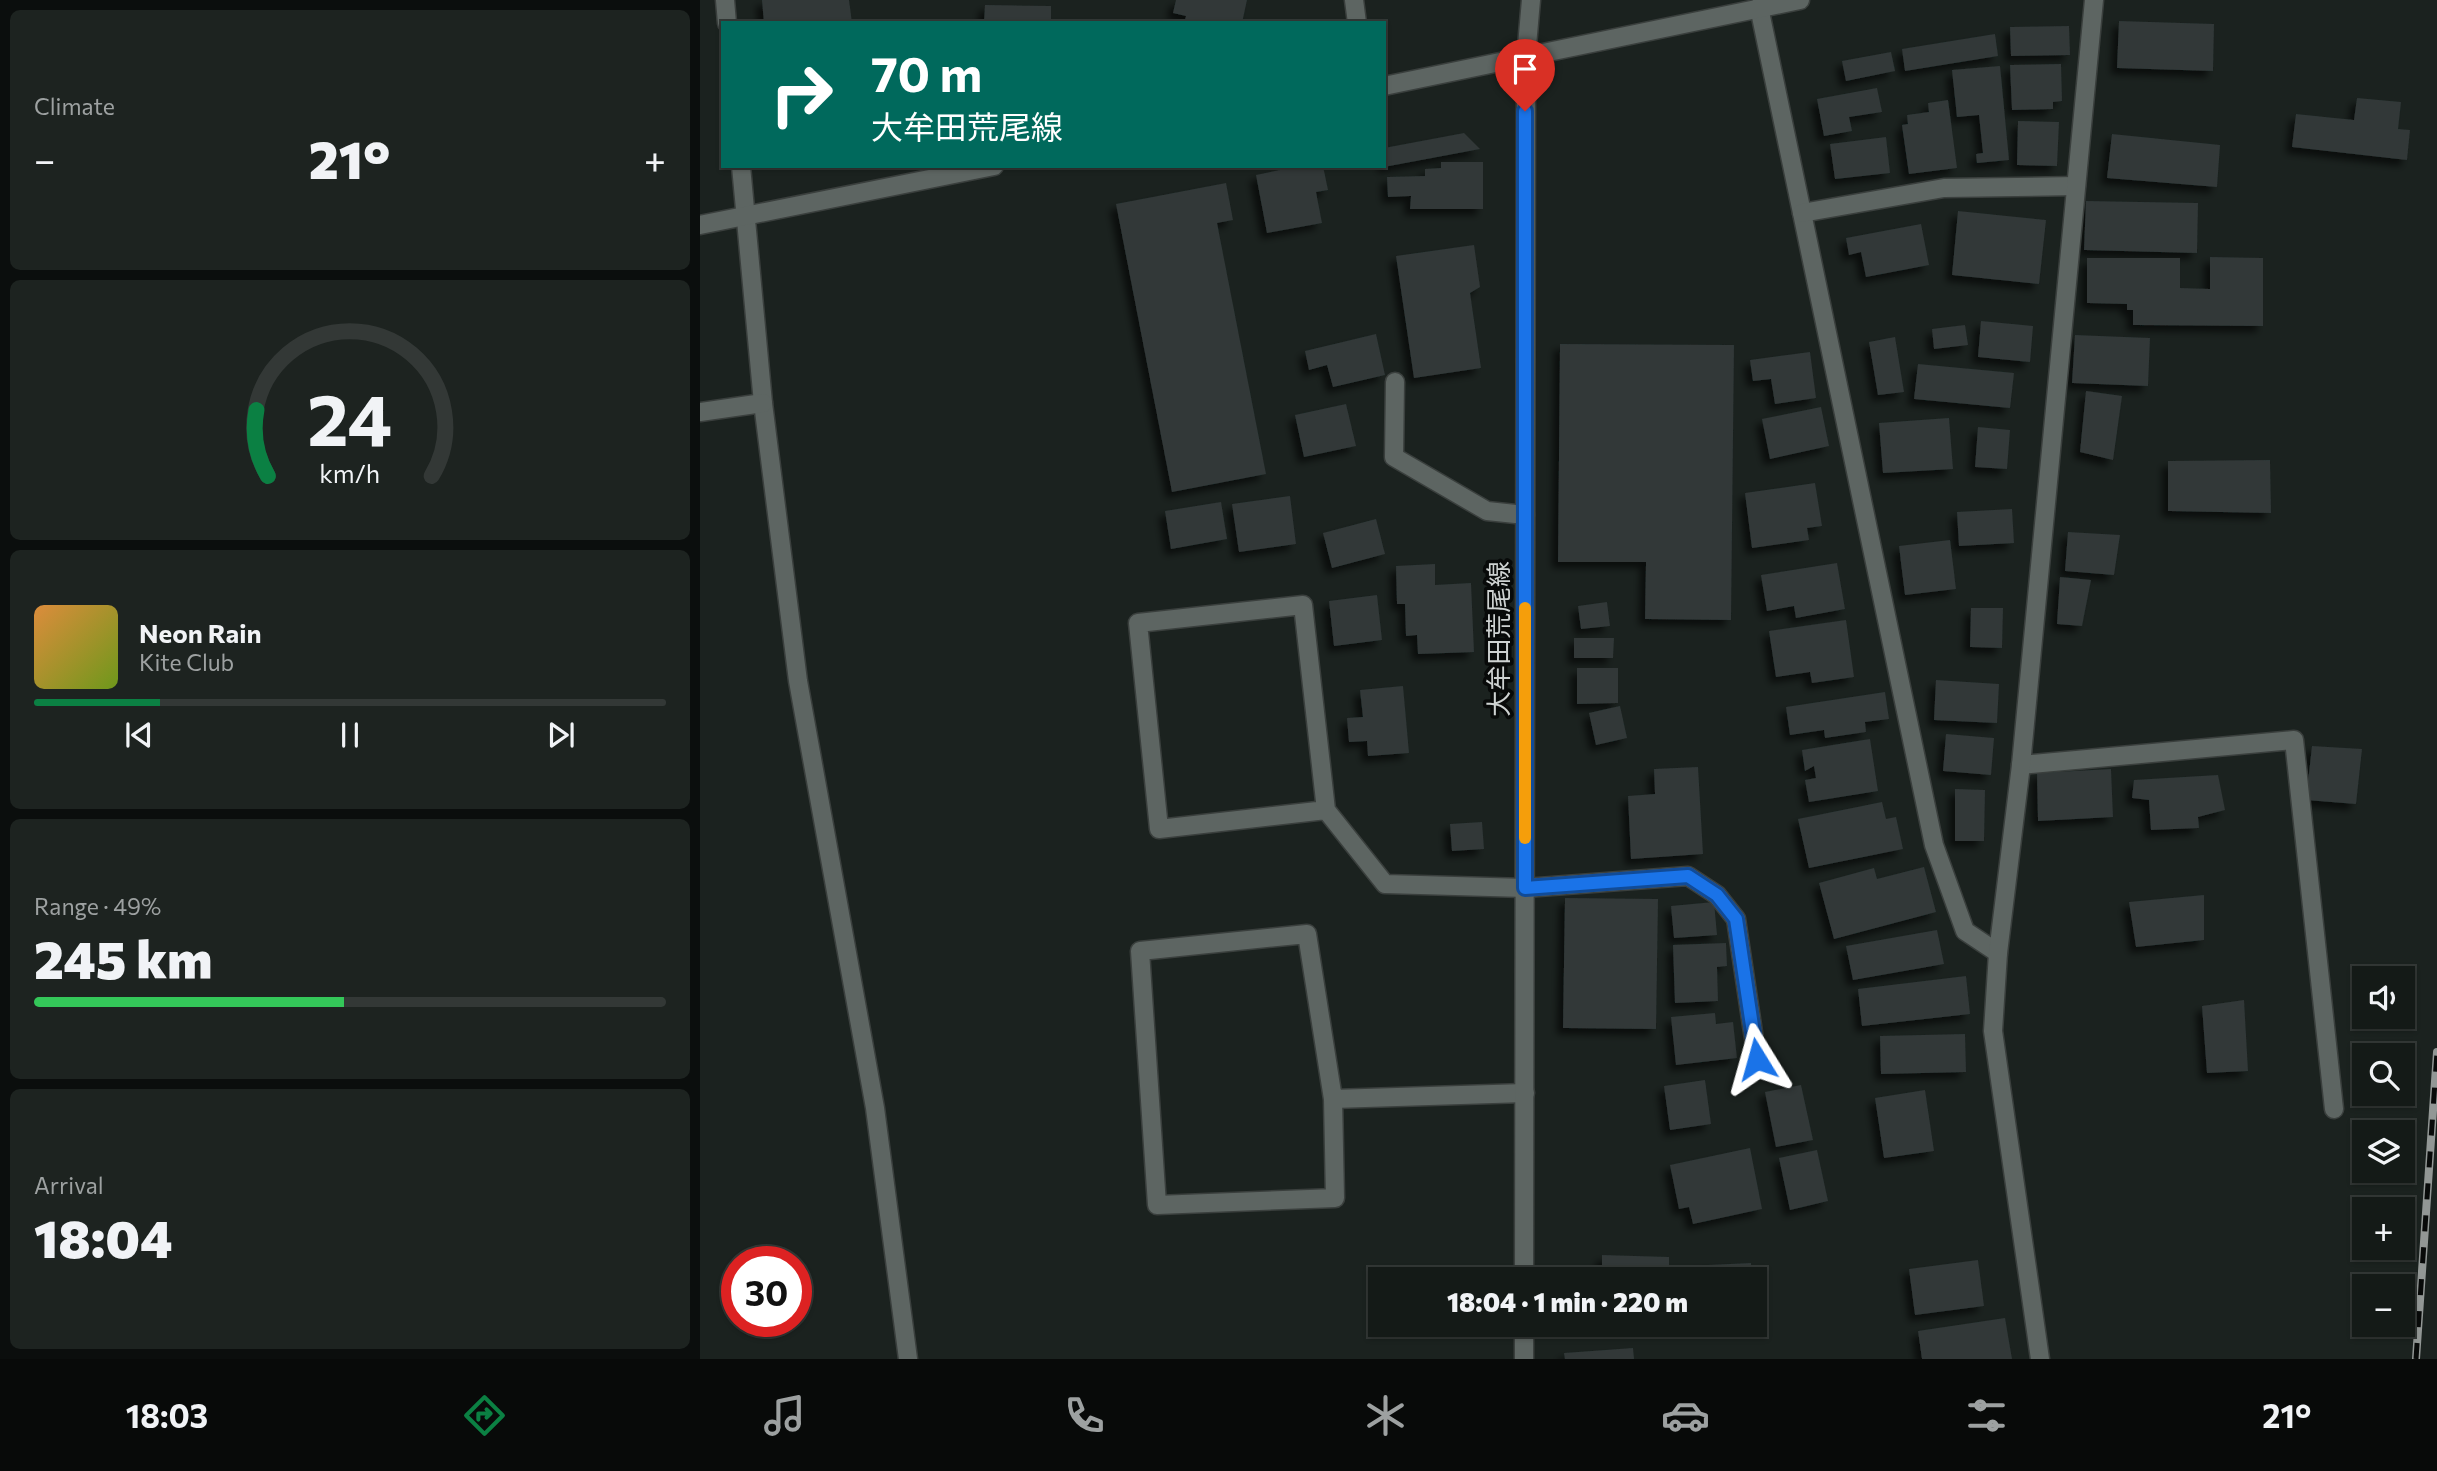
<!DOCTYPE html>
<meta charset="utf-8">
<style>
body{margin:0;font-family:Commissioner,"Noto Sans JP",sans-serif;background:#1d2320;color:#f1f3f6;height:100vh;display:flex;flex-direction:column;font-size:26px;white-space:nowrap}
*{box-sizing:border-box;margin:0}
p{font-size:23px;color:#9da1a1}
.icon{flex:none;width:38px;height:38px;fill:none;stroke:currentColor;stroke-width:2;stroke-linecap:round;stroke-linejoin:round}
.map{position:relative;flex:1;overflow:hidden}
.sheet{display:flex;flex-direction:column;gap:10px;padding:10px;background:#0b0e0d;width:700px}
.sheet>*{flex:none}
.guide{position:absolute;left:21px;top:21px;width:665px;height:147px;border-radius:0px;box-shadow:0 2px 5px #0004,0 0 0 2px #333836;background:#00695c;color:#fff;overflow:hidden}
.buttons{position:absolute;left:1652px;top:966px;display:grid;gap:14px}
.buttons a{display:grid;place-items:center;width:63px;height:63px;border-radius:0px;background:#141a17;box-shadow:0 2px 5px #0004,0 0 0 2px #333836;font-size:35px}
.speed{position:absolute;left:21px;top:1246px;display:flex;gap:14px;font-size:35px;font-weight:700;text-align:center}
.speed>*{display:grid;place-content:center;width:91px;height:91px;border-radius:50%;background:#141a17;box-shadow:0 2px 5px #0004,0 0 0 2px #333836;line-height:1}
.speed .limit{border:10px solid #d22;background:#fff;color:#111}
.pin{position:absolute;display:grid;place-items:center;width:60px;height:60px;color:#fff;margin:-72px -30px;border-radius:50% 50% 50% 0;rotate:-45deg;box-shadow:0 0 7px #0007}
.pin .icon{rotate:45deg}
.me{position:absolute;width:77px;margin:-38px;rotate:352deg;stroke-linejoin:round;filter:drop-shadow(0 0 5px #0008)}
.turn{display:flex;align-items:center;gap:24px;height:147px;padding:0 35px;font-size:32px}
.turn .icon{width:91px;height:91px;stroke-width:2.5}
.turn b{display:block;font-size:49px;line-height:60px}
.big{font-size:52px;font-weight:800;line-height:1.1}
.sheet .tile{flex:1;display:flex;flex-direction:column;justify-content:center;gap:10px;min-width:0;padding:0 24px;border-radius:10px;background:#1d2320}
.sheet .dial{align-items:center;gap:0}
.dial svg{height:182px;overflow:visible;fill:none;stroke:#333836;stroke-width:7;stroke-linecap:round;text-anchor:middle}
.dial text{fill:#f1f3f6;stroke:none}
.song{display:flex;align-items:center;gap:21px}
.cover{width:84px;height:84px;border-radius:10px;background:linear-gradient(135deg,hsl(30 70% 55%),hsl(80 70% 35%))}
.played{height:7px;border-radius:4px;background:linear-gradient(90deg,#0b8043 20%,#333836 20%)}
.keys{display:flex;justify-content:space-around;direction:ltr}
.heat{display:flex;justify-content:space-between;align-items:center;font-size:38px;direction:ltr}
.charge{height:10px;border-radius:5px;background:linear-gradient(90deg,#34c759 49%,#333836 0)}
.trip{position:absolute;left:668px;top:1267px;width:399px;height:70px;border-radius:0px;background:#141a17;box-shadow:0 2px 5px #0004,0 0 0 2px #333836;font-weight:800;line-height:70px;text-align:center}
.tabs{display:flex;height:112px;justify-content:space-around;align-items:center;background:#080a09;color:#9da1a1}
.tabs .icon{width:49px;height:49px}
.tabs .on{color:#0b8043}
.tabs b{font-size:32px;color:#f1f3f6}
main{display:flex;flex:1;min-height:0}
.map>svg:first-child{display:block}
.building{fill:#303838;filter:url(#shadow)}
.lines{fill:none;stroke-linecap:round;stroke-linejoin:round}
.minor-casing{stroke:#3a3f3d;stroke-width:21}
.tertiary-casing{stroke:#3a3f3d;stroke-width:21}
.secondary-casing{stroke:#3a3f3d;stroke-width:21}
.minor{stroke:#5d6562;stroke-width:18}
.tertiary{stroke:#5d6562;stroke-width:18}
.secondary{stroke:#5d6562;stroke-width:18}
.rail-casing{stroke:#929795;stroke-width:8}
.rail{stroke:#080a09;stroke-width:5;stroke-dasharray:16;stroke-linecap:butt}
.route-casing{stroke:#114b97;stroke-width:18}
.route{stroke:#1a73e8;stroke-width:12}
.slow{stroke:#f59e0b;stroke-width:12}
.labels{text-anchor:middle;stroke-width:7;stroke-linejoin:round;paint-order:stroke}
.street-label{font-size:26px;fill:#ced2d1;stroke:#080a09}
</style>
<main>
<section class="sheet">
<div class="tile"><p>Climate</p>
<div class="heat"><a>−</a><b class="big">21°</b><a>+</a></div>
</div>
<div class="tile dial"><svg viewBox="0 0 100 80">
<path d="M14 69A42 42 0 1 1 86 69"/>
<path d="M14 69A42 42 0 0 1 9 40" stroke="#0b8043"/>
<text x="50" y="56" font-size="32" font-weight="700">24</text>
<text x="50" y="72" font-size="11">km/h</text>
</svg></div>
<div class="tile">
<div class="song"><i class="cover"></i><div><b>Neon Rain</b><p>Kite Club</p></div></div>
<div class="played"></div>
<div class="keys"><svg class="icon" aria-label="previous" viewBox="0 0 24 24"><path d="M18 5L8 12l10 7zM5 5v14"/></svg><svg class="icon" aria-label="pause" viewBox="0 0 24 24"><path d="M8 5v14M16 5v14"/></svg><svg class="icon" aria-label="next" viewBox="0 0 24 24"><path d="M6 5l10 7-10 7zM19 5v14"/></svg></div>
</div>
<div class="tile"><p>Range · 49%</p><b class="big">245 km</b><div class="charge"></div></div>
<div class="tile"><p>Arrival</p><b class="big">18:04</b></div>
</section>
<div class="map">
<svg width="1737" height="1359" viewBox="0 0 1737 1359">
<defs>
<filter id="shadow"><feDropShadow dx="-6" dy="6" stdDeviation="3.5" flood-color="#0009"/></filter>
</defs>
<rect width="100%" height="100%" fill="#1b221f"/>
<g class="building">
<path d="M62 0H149L152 23H64Z"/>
<path d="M476 0H547L542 23H484L486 16 473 13Z"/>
<path d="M285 5 351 6V23H284Z"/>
<path d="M1419 21 1514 24 1513 71 1417 68Z"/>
<path d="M1369 26 1370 55 1311 56 1310 27Z"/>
<path d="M1295 34 1298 56 1205 71 1202 49Z"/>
<path d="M1191 52 1195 71 1146 81 1142 61Z"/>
<path d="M1361 64 1362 101 1353 102V109L1312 110 1310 65Z"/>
<path d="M1300 66 1309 160 1277 163 1276 154 1283 153 1279 115 1257 117 1252 70Z"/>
<path d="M1177 88 1182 112 1149 117 1152 131 1124 136 1117 99Z"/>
<path d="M1657 98 1701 102 1698 129 1710 130 1707 160 1592 147 1596 114 1654 120Z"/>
<path d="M1248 100 1257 168 1209 174 1202 125 1208 124 1207 115 1229 112 1228 103Z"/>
<path d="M1318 121 1359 122 1357 166 1317 165Z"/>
<path d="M764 133 780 149 684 167V148Z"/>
<path d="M1412 134 1520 145 1517 187 1407 178Z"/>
<path d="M1186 137 1190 173 1135 179 1130 144Z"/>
<path d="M741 162H783V209H710L711 196 688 197 687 177 725 176V169L741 168Z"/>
<path d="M599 166H623L628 190 616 192 622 223 567 233 556 175Z"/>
<path d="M526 183 533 220 517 223 566 474 472 492 416 204Z"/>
<path d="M1386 201 1498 203 1497 253 1384 250Z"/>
<path d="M1258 211 1346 220 1339 284 1252 275Z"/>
<path d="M1221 224 1229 265 1166 277 1161 252 1149 255 1146 238Z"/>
<path d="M774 245 780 287 770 293 781 368 714 378 696 256Z"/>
<path d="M1510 257 1563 258V326L1433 325V310H1427V304L1387 303V258H1480V288L1510 289Z"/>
<path d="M1281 321 1333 326 1330 362 1278 357Z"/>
<path d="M1265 325 1268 345 1234 349 1232 329Z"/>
<path d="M676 334 685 375 633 387 627 365 609 370 605 351Z"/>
<path d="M1375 335 1450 338 1448 386 1372 383Z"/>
<path d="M1195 337 1204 392 1178 395 1169 342Z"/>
<path d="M860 344 1034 345 1031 620 945 619 946 562H858Z"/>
<path d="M1110 352 1116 398 1075 404 1071 379 1053 381 1050 360Z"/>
<path d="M1218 364 1314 373 1310 408 1214 399Z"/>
<path d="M1386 391 1422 396 1413 460 1380 452Z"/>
<path d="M646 404 656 446 604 457 595 415Z"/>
<path d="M1121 407 1129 446 1070 459 1062 419Z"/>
<path d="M1249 418 1253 469 1183 473 1179 423Z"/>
<path d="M1278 427 1310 430 1307 469 1275 467Z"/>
<path d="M1570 460 1571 513 1468 511V461Z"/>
<path d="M1115 483 1122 526 1107 528 1109 540 1052 548 1045 493Z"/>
<path d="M590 496 596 544 539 552 532 504Z"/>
<path d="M521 502 527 539 471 549 465 511Z"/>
<path d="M1312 509 1314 543 1259 546 1257 512Z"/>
<path d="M676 519 685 554 632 568 623 533Z"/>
<path d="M1368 532 1420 535 1414 575 1365 571Z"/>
<path d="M1250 540 1256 589 1205 595 1199 546Z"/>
<path d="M1137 563 1145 609 1096 618 1094 606 1067 611 1061 575Z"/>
<path d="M735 564V585L771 583 774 652 718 654 717 635 706 636 705 604H697L696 566Z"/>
<path d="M1360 577 1391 580 1382 626 1357 624Z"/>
<path d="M677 595 682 640 634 646 629 601Z"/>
<path d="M907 602 910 626 881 629 878 606Z"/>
<path d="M1271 608H1303L1302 648 1270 647Z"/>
<path d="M1146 620 1154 677 1112 683 1110 672 1076 677 1069 631Z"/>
<path d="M874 638H914L913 658H874Z"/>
<path d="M877 668H918V703L877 704Z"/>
<path d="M1236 680 1299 684 1297 723 1234 720Z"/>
<path d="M703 686 709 753 668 756 667 741 649 742 647 718 663 717 660 690Z"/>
<path d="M1185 692 1189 719 1165 722 1166 732 1125 738 1124 730 1090 735 1086 707Z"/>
<path d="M920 706 927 738 896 745 889 713Z"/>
<path d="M1246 734 1294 738 1291 775 1243 771Z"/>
<path d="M1170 739 1178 791 1109 802 1105 780 1116 778 1114 766 1105 771 1102 750Z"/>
<path d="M1612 746 1662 749 1656 804 1606 800Z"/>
<path d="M998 767 1003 854 931 859 928 796 955 794 954 769Z"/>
<path d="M1411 769 1413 817 1338 821 1337 773Z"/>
<path d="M1518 775 1525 810 1498 817 1499 828 1451 830 1449 800 1432 798 1434 780Z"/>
<path d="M1255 789 1285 790 1284 841H1255Z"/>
<path d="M1182 802 1186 819 1196 817 1203 849 1109 868 1098 819Z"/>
<path d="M782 822 784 849 752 851 750 824Z"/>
<path d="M1224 867 1236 912 1134 939 1119 883 1174 868 1177 879Z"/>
<path d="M1504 895V940L1436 947 1429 902Z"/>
<path d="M865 898 958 899 956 1029 863 1028Z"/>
<path d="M1014 902 1017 935 974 938 971 906Z"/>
<path d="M1237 930 1244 964 1153 980 1146 946Z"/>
<path d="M1026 943 1027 966 1017 967 1018 1001 975 1003 973 945Z"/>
<path d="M1266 976 1270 1014 1162 1026 1158 989Z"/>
<path d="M1544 1000 1548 1071 1507 1073 1502 1006Z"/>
<path d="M1015 1013 1016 1024 1033 1022 1037 1058 976 1065 971 1017Z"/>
<path d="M1265 1034 1266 1072 1181 1074 1180 1036Z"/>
<path d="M1005 1080 1011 1124 970 1130 964 1086Z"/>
<path d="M1101 1085 1113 1140 1076 1147 1065 1092Z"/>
<path d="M1225 1090 1234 1151 1184 1158 1175 1098Z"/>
<path d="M1050 1148 1062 1209 993 1224 989 1207 979 1209 970 1165Z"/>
<path d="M1117 1150 1128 1201 1090 1210 1079 1158Z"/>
<path d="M902 1255 969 1257V1279H902Z"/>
<path d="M1278 1260 1284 1306 1215 1315 1209 1269Z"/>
<path d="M1051 1263V1279H988L987 1266Z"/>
<path d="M1305 1318 1312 1359H1222L1218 1331Z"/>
<path d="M933 1348 934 1359H865L864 1353Z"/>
</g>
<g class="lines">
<defs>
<g id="minor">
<path d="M25 0 27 23"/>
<path d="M654 0 657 23"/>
<path d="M1059 7 1234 845 1265 931 1298 953"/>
<path d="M41 166 63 403 98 681 175 1108 208 1359"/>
<path d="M1102 213 1244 188 1376 186"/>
<path d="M695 382 694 457 787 511 825 515"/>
<path d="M0 412 63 403"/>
<path d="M1321 765 1594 740 1634 1109"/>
<path d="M626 810 603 605 438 623 459 829 626 810 685 884 825 888 988 876 1017 895 1036 919 1057 1059"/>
<path d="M633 1099 607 934 440 951 457 1205 635 1198 633 1099 825 1093"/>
<path d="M1340 1359 1293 1031 1298 953 1321 765 1394 0"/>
</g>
<g id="tertiary">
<path d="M684 86 1100 0"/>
<path d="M0 225 294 166"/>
</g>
<g id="secondary">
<path d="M824 1279 826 57 831 0"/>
<path d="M824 1359V1325"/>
</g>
</defs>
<use href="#minor" class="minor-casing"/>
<use href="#tertiary" class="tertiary-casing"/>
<use href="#secondary" class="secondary-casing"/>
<use href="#minor" class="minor"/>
<use href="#tertiary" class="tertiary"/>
<use href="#secondary" class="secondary"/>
<defs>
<path id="rail" d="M1716 1359 1737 1052"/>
</defs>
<use href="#rail" class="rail-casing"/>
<use href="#rail" class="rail"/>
</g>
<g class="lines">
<defs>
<path id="route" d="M825 111V888L988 876 1017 895 1036 919 1057 1059"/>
</defs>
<use href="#route" class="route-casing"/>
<use href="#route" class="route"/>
<path class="slow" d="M825 838V608"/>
</g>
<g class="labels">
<g class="street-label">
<text transform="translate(799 639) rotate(-90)" y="9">大牟田荒尾線</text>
</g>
</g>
</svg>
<div class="buttons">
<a><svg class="icon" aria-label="sound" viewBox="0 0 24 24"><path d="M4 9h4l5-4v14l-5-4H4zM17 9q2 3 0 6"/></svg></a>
<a><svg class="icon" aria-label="search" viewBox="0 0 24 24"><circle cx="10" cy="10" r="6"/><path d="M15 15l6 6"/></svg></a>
<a><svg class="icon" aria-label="layers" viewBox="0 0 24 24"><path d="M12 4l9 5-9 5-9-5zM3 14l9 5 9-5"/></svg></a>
<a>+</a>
<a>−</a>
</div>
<div class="speed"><div class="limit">30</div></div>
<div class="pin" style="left:825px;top:111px;background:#d93025"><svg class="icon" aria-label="arrive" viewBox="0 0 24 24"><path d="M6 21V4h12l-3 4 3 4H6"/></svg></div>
<svg class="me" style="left:1057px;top:1059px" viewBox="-20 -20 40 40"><path d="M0-17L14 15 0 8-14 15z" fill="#1a73e8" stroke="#fff" stroke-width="4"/></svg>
<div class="trip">18:04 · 1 min · 220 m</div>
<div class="guide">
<div class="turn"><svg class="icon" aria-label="right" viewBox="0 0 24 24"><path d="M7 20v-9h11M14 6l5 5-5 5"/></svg><div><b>70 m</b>大牟田荒尾線</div></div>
</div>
</div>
</main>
<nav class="tabs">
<b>18:03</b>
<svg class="icon on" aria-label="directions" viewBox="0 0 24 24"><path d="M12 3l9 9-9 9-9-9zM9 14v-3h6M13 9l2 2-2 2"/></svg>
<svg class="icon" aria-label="music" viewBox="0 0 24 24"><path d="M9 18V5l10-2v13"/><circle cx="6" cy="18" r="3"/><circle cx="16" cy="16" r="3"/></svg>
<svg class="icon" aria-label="phone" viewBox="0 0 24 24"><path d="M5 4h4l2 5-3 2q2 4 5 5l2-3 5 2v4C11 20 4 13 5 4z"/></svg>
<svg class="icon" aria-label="climate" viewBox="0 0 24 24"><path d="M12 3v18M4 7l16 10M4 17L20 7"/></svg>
<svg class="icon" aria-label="car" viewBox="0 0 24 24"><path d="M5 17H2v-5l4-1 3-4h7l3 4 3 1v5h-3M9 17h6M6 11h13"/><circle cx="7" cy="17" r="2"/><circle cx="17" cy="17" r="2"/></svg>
<svg class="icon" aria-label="filters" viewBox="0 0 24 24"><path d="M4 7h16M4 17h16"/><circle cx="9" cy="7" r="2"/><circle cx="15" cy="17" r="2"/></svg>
<b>21°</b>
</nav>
